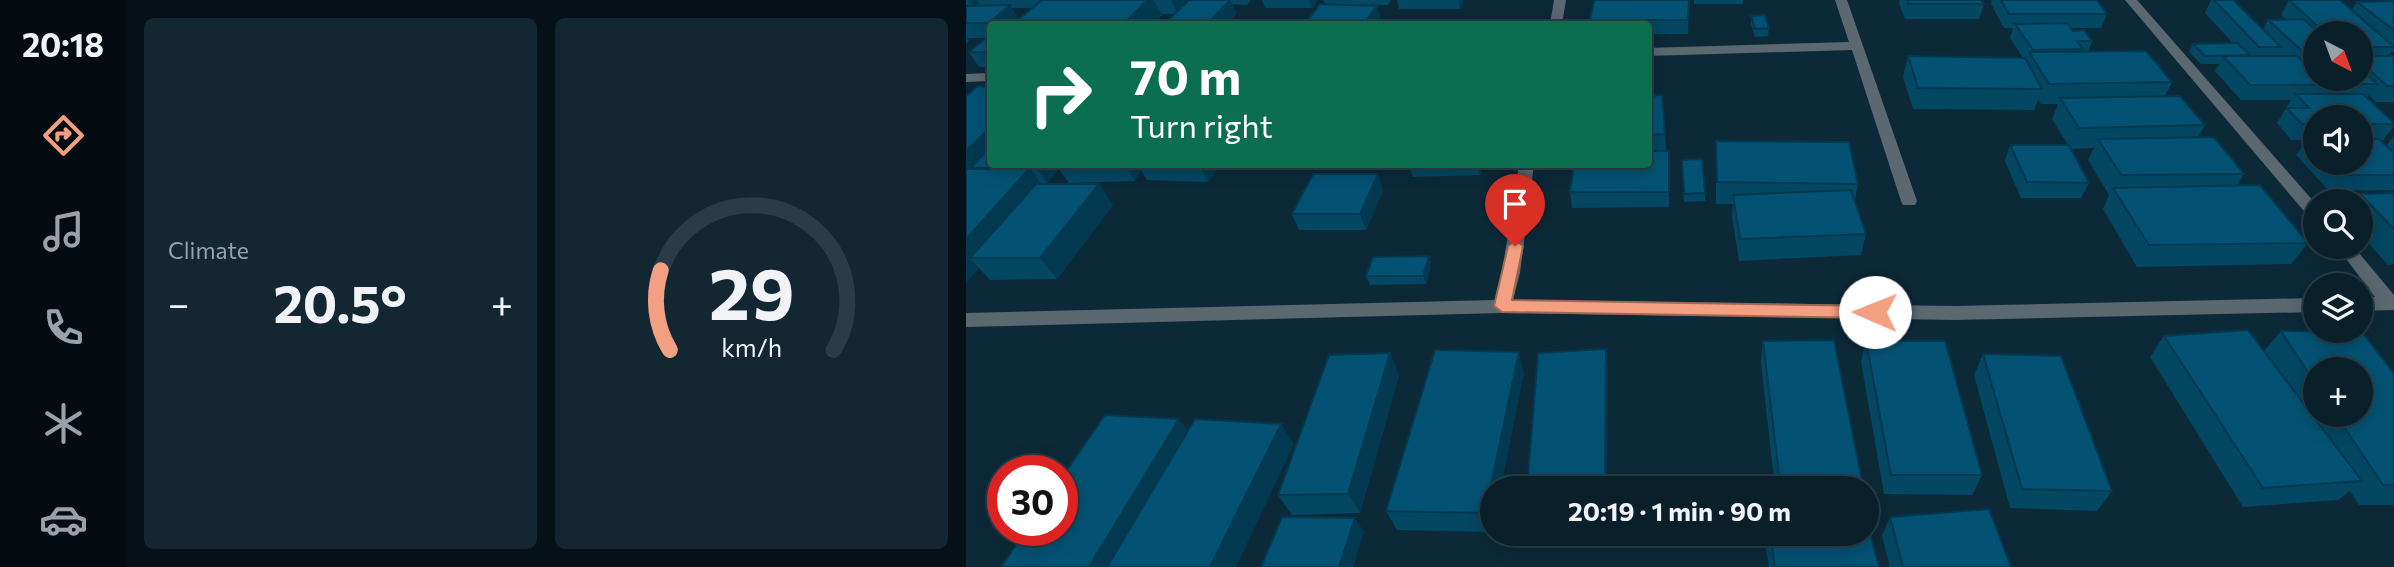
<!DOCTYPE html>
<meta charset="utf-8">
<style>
body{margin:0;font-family:Commissioner,sans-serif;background:#122732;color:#f1f3f6;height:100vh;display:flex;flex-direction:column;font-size:26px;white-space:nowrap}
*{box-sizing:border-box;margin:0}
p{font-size:23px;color:#99a2a8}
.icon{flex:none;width:38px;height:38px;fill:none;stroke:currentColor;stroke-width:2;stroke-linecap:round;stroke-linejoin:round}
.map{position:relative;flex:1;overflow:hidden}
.drawer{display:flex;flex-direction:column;gap:18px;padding:18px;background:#051117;width:840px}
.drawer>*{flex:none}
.guide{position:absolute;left:21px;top:21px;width:665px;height:147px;border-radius:7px;box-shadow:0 4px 18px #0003,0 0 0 2px #293d47;background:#0b6e4f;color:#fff;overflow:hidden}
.needle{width:46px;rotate:139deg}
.fabs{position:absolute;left:1337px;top:21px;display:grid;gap:14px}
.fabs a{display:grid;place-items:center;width:70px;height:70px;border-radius:50%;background:#091f2a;box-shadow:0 4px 18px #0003,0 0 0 2px #293d47;font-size:35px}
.speed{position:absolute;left:21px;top:455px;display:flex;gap:14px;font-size:35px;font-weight:700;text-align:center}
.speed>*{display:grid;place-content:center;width:91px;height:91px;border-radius:50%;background:#091f2a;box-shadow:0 4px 18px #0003,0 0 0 2px #293d47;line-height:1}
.speed .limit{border:10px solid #d22;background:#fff;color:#111}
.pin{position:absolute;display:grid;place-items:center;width:60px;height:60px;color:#fff;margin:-72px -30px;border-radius:50% 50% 50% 0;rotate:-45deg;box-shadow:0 0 7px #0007}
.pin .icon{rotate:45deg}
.me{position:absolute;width:77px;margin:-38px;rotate:271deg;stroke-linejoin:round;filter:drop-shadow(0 0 5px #0008)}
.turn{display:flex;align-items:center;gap:24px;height:147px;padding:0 28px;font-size:32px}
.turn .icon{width:91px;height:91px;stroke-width:2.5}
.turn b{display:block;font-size:49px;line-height:60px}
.big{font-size:52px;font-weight:700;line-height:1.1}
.drawer .card{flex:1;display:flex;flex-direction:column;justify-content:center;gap:10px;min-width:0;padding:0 24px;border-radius:10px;background:#122732}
.drawer .dial{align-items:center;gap:0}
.dial svg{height:182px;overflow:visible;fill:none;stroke:#293d47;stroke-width:7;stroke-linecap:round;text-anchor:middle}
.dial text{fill:#f1f3f6;stroke:none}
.heat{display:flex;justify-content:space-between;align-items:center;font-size:38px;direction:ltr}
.drawer .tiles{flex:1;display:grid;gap:18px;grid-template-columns:repeat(2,1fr)}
.trip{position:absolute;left:514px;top:476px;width:399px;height:70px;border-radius:35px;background:#091f2a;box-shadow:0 4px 18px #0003,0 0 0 2px #293d47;font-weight:700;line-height:70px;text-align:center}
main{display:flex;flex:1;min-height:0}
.dock{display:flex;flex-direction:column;width:126px;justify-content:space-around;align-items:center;background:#040c11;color:#99a2a8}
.dock .icon{width:49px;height:49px}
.dock .current{color:#f39f82}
.dock b{font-size:32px;color:#f1f3f6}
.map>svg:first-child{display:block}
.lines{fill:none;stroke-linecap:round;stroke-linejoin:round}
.minor{fill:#5c6870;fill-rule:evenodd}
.wall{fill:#034763;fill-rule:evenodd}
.shaded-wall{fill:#033950}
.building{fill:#045273;stroke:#033950;stroke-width:2}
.route{fill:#f39f82;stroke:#9e6754;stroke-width:2}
</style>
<main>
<nav class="dock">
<b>20:18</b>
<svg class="icon current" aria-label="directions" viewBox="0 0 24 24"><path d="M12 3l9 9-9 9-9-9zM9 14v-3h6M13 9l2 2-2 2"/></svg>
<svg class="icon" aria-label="music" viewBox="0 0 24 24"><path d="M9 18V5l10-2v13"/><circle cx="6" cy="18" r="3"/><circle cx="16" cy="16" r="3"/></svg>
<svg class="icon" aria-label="phone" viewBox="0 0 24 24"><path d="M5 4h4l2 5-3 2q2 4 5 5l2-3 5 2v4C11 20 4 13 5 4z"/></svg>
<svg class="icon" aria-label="climate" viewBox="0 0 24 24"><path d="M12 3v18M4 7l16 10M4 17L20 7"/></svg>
<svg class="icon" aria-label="car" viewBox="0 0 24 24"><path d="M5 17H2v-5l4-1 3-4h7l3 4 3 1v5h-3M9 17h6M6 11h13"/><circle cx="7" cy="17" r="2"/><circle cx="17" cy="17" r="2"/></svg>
</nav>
<section class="drawer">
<div class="tiles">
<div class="card"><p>Climate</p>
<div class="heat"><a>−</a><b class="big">20.5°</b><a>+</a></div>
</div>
<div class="card dial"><svg viewBox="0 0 100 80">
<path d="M14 69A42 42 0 1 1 86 69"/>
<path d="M14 69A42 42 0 0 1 10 34" stroke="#f39f82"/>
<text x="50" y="56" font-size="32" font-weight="700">29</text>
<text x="50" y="72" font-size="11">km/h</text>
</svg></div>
</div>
</section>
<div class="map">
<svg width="1428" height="567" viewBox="0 0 1428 567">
<rect width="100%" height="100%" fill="#0c2938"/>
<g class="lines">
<g class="minor">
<path d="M588 0H600L596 24H584Z"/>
<path d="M869 0H881L951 201 949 205H937L935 201 886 50 682 56V48L883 42Z"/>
<path d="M1159 0H1171L1349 203V218L1343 217Z"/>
<path d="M24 73V81L0 82V74Z"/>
<path d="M553 164H568L554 273 547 300 989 306 1349 298V312L989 320 536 313 0 327V313L529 300 536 273Z"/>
<path d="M1371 247H1388L1428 295V310L1395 311V297H1409Z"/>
</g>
</g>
<g class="wall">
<path d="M0 0H285L281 5 266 4 270 14 261 24H198L209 14H195L196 15 187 24H24V67H13L3 52 21 38H1L3 41 0 44ZM45 8H67L53 19Z"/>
<path d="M296 0H352L346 8H299Z"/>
<path d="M357 0H425L422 5 359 4Z"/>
<path d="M431 0H497L494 9H433Z"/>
<path d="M723 0 722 34H682V24H625L624 20Z"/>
<rect x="728" y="0" width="49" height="4"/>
<path d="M934 0H1015L1018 4 1013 19H939L933 3Z"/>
<path d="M1026 0H1131L1141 14 1135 28H1105L1107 31 1126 41 1122 51 1206 82 1199 96 1239 125 1232 137 1278 174 1271 186 1342 243 1325 264 1171 267 1137 209 1143 195 1122 160 1128 148 1105 149 1123 183 1115 198H1055L1039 161 1044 145H1102L1086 119 1092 104H1075L1072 100 1068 110 947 109 937 77 942 56 1057 58 1044 38 1047 28H1038L1025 4Z"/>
<path d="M1245 0H1267L1297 29 1302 20 1320 19 1315 15 1323 0 1386 10 1391 2 1428 1V53L1426 51 1422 56H1428V102H1410L1403 95 1401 98 1428 123V126L1417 140H1414L1420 146 1428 136V190L1363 191 1330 155 1341 140H1325L1311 123 1325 100H1275L1249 71 1253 64H1235L1223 52 1227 44 1267 43 1239 13ZM1349 33H1395V79H1349ZM1349 117H1395V163H1349Z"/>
<path d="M785 16 803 28 802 36 789 37 785 24Z"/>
<path d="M0 96 24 164H255L242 182 181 180 175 170 169 181 103 183 93 169 81 183H74L75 184H133L147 205 91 279 24 280 13 268 0 283Z"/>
<path d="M682 96 699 134 700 151H703V207L606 208 604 192 682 164Z"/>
<path d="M750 141 892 184 889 200 900 234 895 255 773 261 766 217 767 204H750Z"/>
<path d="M716 160 739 193V201L718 202Z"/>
<path d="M275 164H336L333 170 277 168Z"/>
<path d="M443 164H516L514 175 447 177Z"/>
<path d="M417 190 400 230H333L326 214Z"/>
<path d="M1428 193V264L1422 265 1395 235V201H1389L1394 194Z"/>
<path d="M465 265 460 284 404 285 400 276Z"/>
<path d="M1315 331 1428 374V505H1393L1384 491 1372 500 1277 507 1184 357 1198 336 1298 351ZM1349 369 1395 415H1349Z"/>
<path d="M797 341 896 481 894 488H809L795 363Z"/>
<path d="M900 341 1016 475 1006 495 918 494 895 362Z"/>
<path d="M1017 354 1146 491 1131 511 1044 508 1008 375Z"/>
<path d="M558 373 527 488 526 532 431 530 420 511Z"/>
<path d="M433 375 394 513 326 515 312 495Z"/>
<path d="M924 517 1045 567H924L916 536Z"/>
<path d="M801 534H901L913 567H803L799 543Z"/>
</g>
<g class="shaded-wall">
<path d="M3 0H12L14 3 7 9 2 1Z"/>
<path d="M182 0H188L196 15 187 24H157Z"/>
<path d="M205 0H224L212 14Z"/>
<path d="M264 0 270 14 261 24H241Z"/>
<path d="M343 0H352L346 8Z"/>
<path d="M492 0H497L494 9Z"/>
<path d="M44 5 53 20 48 24H24V26L23 23Z"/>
<path d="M411 6 415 20 412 24H398Z"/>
<path d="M24 128V164L5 168 0 175V150Z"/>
<path d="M72 164H97L92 167 93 169 81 183 70 167Z"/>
<path d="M172 164 175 170 169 181 159 165Z"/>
<path d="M233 164H255L242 182Z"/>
<path d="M511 164H516L514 175Z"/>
<path d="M64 168 80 190 4 258 13 268 0 283V239Z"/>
<path d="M412 174 417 190 400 230 394 214Z"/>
<path d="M133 184 147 205 91 279 74 258Z"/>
<path d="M463 256 465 265 460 284 457 276Z"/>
<path d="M640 349 642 371 641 488H639Z"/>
<path d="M553 352 558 373 535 488H527L526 532 519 513Z"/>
<path d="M424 353 433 375 394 513 382 494Z"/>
<path d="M213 419 229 440 155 567H123Z"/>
<path d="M315 424 328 444 270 567H244Z"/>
<path d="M389 518 398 532 387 567H373Z"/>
</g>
<g class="building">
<path d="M76 0H182L157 24H47Z"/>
<path d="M223 0H264L241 24H198Z"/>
<path d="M628 0H723L722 20H624Z"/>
<path d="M941 0H1015L1018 4H942Z"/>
<path d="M1035 0H1131L1141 14H1043Z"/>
<path d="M1248 0H1267L1315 47H1293Z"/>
<path d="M1323 0H1374L1428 47H1395V33H1359Z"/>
<path d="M1428 1V30L1391 2Z"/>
<path d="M354 4 411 6 398 24H339Z"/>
<path d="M44 5 23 23H0V6Z"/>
<path d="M799 15 803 28 789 29 785 16Z"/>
<path d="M1337 19 1354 33H1349V49L1335 50 1302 20Z"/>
<path d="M1101 23 1107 31 1118 30 1126 41H1111L1117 49 1067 50 1049 24Z"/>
<path d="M24 35V52H3Z"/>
<path d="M1271 43 1284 55 1239 56 1227 44Z"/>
<path d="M1180 51 1206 82 1083 84 1063 52Z"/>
<path d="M942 56 1059 58 1076 89 952 88Z"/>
<path d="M1257 56H1331L1349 73V79H1355L1362 85H1284Z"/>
<path d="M1395 56H1428V86H1421L1395 62Z"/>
<path d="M1344 57H1349V63Z"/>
<path d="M1395 69 1411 84H1371L1366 79H1395Z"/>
<path d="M12 86 24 87V128L0 150V96Z"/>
<path d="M1330 94H1397L1428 123V124H1395V117H1349V124H1336L1321 108H1343Z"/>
<path d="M696 95 699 134 682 135V96Z"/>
<path d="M1214 96 1239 125 1113 128 1094 98Z"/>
<path d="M1248 137 1278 174 1155 175 1132 139Z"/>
<path d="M1395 139H1413L1428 153V175H1375L1363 163H1395Z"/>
<path d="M1341 140H1349V149Z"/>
<path d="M750 141 883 142 892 184 751 182Z"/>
<path d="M1044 145H1103L1123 183 1061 182Z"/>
<path d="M24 147V164H72L70 167 5 168Z"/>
<path d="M682 151H703V192H604L608 164H682Z"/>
<path d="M736 159 739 193 718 194 716 160Z"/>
<path d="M94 164H159L92 167Z"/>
<path d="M64 168 0 239V169Z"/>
<path d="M347 174H412L394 214H326Z"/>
<path d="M70 184H133L74 258H4Z"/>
<path d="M1294 185 1342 243 1183 245 1147 188Z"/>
<path d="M885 190 900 234 774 239 767 195Z"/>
<path d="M1428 193V229L1394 194Z"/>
<path d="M463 256 457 276H400L407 257Z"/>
<path d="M1282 330 1396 481 1297 488 1198 336Z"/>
<path d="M1315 331 1396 332 1428 374V485H1417L1370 415H1395V369H1349V383Z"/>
<path d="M868 340 896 481 814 483 797 341Z"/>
<path d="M900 341H979L1016 475H925Z"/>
<path d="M640 349 639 488H561L572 353Z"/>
<path d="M469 350 553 352 519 513 420 511Z"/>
<path d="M424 353 382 494 312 495 363 355Z"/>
<path d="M1017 354 1095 356 1146 491 1056 489Z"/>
<path d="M139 415 213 419 123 567H35L60 530H96V477Z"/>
<path d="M229 419 315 424 244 567H141Z"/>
<path d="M1023 509 1045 567H937L924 517Z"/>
<path d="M316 517 389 518 373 567H295Z"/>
<path d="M901 522 913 567H809L804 534H901Z"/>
</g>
<path class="route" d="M549 240 557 246 546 300 909 306 918 312 909 318 536 312 528 306 542 246Z"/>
</svg>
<div class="fabs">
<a><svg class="needle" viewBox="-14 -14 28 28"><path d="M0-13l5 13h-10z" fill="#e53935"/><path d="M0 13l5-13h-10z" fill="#99a2a8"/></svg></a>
<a><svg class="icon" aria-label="sound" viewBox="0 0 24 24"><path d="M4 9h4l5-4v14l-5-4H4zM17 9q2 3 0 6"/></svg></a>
<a><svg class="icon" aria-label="search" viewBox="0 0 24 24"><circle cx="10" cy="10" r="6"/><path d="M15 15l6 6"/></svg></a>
<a><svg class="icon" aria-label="layers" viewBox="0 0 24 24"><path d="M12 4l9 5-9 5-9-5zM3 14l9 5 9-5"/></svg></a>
<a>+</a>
</div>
<div class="speed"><div class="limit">30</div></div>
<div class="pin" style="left:549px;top:246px;background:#d93025"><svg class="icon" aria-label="arrive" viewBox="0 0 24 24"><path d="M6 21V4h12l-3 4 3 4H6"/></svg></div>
<svg class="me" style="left:909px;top:312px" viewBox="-20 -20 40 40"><circle r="19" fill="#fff"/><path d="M0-13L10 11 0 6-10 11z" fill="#f39f82"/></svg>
<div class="trip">20:19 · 1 min · 90 m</div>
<div class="guide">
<div class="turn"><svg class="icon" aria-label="right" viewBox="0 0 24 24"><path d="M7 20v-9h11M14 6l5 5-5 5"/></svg><div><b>70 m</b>Turn right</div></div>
</div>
</div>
</main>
